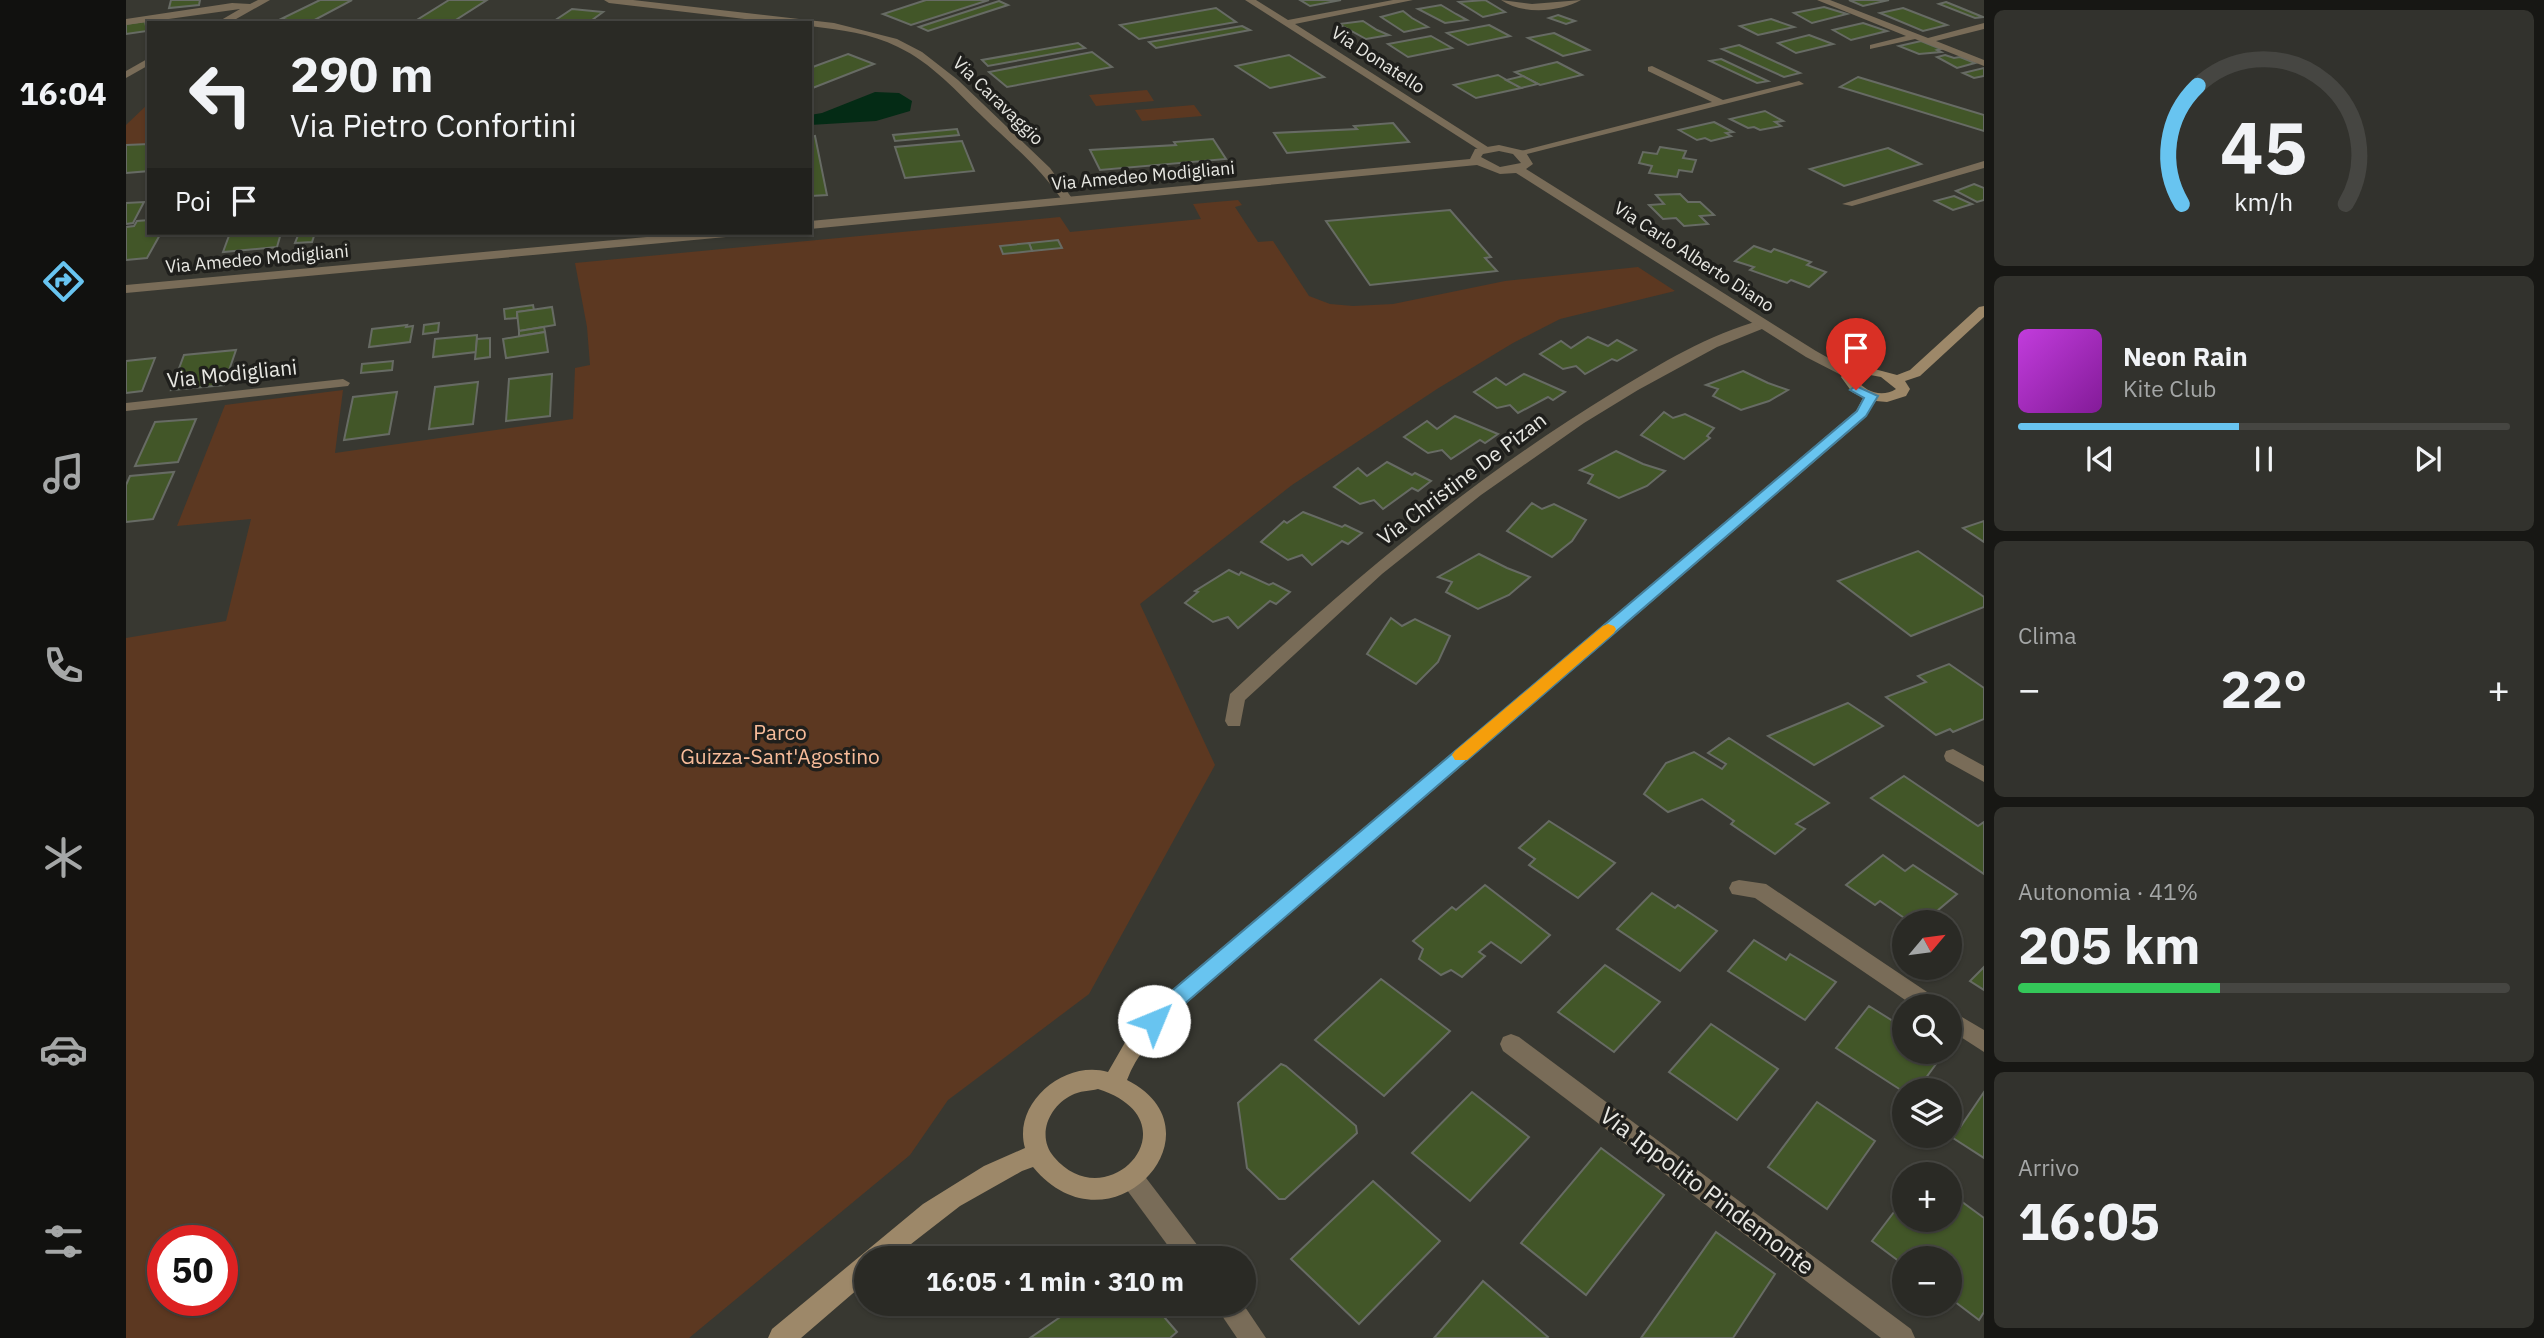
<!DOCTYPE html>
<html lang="it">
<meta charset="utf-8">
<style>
body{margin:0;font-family:"IBM Plex Sans",sans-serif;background:#32322d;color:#f1f3f6;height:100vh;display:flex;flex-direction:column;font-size:26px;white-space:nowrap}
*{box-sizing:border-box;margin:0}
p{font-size:23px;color:#a5a7a7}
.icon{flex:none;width:38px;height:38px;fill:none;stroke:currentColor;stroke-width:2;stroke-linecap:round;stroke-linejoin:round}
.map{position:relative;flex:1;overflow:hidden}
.sheet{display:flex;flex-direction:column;gap:10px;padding:10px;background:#171714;width:560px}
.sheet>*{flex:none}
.banner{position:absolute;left:21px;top:21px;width:665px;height:214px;border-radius:0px;box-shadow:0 2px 5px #0004,0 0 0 2px #464642;background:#2a2a25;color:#f1f3f6;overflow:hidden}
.needle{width:46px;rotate:61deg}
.controls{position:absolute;left:1766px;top:910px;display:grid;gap:14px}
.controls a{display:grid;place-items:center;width:70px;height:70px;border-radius:50%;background:#2a2a25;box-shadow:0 2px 5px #0004,0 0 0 2px #464642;font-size:35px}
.speed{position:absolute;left:21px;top:1225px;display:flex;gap:14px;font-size:35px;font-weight:700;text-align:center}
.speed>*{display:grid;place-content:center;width:91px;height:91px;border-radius:50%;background:#2a2a25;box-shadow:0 2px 5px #0004,0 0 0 2px #464642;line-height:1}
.speed .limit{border:10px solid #d22;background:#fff;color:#111}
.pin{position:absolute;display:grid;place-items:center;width:60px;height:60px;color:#fff;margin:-72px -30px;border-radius:50% 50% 50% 0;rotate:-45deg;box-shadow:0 0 7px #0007}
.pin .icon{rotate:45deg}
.me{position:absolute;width:77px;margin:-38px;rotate:45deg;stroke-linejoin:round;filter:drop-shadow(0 0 5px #0008)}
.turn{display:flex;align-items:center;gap:24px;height:147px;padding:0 28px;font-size:32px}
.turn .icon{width:91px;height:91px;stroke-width:2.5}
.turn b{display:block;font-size:49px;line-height:60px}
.then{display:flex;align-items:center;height:66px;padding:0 28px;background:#0003;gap:14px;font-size:26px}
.big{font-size:52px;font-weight:800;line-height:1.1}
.sheet .tile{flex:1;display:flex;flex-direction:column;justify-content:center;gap:10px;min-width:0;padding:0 24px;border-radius:10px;background:#32322d}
.sheet .dial{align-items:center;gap:0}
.dial svg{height:182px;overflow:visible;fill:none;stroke:#464642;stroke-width:7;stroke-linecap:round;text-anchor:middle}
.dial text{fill:#f1f3f6;stroke:none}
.song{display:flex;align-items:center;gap:21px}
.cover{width:84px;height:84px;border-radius:10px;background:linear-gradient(135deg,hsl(290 70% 55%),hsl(290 70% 35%))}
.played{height:7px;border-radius:4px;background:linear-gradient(90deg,#68c4f0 45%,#464642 45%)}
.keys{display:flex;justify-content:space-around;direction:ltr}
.heat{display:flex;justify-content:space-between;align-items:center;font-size:38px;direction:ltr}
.charge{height:10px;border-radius:5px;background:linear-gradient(90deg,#34c759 41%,#464642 0)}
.trip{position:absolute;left:728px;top:1246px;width:402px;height:70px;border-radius:35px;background:#2a2a25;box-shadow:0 2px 5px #0004,0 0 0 2px #464642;font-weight:800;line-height:70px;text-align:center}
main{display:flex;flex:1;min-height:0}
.tabs{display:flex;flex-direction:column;width:126px;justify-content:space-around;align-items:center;background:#11110f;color:#a5a7a7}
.tabs .icon{width:49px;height:49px}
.tabs .active{color:#68c4f0}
.tabs b{font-size:32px;color:#f1f3f6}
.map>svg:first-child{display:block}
.green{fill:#5c3821;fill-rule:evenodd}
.water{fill:#042b15}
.building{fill:#425628;stroke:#676b64;stroke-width:2}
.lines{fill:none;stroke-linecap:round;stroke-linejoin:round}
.minor{fill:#796c58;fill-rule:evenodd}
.tertiary{fill:#796c58;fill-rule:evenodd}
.secondary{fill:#9d8869;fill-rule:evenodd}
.route{fill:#68c4f0;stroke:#447f9c;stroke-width:2}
.slow{fill:#f59e0b}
.labels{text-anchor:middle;stroke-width:7;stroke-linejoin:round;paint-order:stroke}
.far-street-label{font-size:18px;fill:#e7e7e2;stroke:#1f1f1c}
.street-label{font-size:21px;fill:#e7e7e2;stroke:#1f1f1c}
.park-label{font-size:21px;fill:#f8bc9a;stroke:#1f1f1c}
.near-street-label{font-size:24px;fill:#e7e7e2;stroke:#1f1f1c}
</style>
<main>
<nav class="tabs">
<b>16:04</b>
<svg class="icon active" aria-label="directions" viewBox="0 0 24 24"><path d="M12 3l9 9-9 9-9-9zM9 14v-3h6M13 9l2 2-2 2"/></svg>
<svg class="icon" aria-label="music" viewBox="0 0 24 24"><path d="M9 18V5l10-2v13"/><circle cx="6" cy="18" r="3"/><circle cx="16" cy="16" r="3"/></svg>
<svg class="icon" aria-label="phone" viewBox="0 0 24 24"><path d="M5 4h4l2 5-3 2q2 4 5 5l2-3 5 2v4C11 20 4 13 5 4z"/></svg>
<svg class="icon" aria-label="climate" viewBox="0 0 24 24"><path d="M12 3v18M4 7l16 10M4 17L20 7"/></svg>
<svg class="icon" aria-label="car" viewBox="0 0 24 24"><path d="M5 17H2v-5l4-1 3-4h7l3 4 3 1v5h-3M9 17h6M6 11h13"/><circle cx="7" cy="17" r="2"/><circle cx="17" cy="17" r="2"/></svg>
<svg class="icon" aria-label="filters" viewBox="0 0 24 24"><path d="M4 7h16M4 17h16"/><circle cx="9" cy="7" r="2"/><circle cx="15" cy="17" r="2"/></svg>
</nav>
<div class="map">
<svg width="1858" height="1338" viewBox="0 0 1858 1338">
<rect width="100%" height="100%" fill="#383831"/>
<g class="green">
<path d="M1021 90 1028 101 970 106 963 95Z"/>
<path d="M23 103V144L0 145V125Z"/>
<path d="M1068 105 1076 116 1016 121 1009 110Z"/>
<path d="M1112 200 1116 205 1109 207 1132 242 1147 241 1183 296 1204 304 1227 306 1267 304 1379 281 1512 267 1549 291 1434 319 1387 343 1311 389 1166 485 1014 604 1089 765 963 994 822 1100 784 1155 563 1338H0V638L100 621 125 519 51 526 99 405 217 390 209 453 447 419 449 368 464 365 461 327 449 263 934 217 944 232 1075 219 1067 204ZM37 1241H96V1300H37Z"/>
</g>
<path class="water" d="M749 92 773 93 786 101 784 111 750 121 684 125V115L696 113Z"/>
<g class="building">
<path d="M45 0H74L73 5 43 8Z"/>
<path d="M194 0H226L183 23 155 19Z"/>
<path d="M323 0H361L325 23H286Z"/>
<path d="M800 0H863L785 25 757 14Z"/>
<path d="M1174 0H1215L1184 6Z"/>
<path d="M1359 0 1379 12 1357 17 1333 2Z"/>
<path d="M1723 0H1763L1737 6Z"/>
<path d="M873 1 882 5 802 31 793 27Z"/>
<path d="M1820 2 1830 6 1857 17 1849 18 1813 4Z"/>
<path d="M1315 5 1330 14 1341 20 1319 23 1292 9Z"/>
<path d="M1698 7 1721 14 1686 23 1668 13Z"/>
<path d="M1090 8 1110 22 1013 39 994 25Z"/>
<path d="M1777 8 1821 25 1797 31 1754 13Z"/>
<path d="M446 9 477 12 462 23H425Z"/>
<path d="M1277 11 1286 18 1302 27 1278 32 1255 17Z"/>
<path d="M1432 15 1449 21 1440 24 1423 18Z"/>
<path d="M1645 19 1668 27 1632 35 1614 26Z"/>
<path d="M19 21 21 31 0 34V24Z"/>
<path d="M1237 21 1251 30 1263 35 1240 39 1213 24Z"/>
<path d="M1737 23 1761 31 1725 40 1707 30Z"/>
<path d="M1363 25 1384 36 1342 45 1321 33Z"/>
<path d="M1116 26 1124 30 1030 48 1023 42Z"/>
<path d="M1428 33 1463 50 1437 56 1402 38Z"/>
<path d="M1683 35 1707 44 1670 53 1652 43Z"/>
<path d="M1305 36 1326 48 1282 57 1262 44Z"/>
<path d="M1795 41 1815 49 1811 50 1815 52 1793 54 1773 46Z"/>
<path d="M952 43 959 48 862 66 856 60Z"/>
<path d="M1613 45 1674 73 1658 77 1596 49Z"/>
<path d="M966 52 986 67 881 87 863 72Z"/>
<path d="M722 54 748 64 684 89V68Z"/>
<path d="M1163 55 1198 77 1144 88 1110 66Z"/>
<path d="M1819 55 1828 58 1834 57 1849 63 1831 68 1811 57Z"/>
<path d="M1595 59 1642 81 1631 83 1584 61Z"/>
<path d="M1431 62 1456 75 1414 85 1389 72Z"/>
<path d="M1858 68V76L1848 78 1837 73Z"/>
<path d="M1372 75 1395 88 1350 98 1328 85Z"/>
<path d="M1397 76 1412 84 1395 88 1380 80Z"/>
<path d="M1732 77 1858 115V131L1714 87Z"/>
<path d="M1639 111 1657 121 1649 122 1655 126 1634 130 1628 127 1622 128 1604 119Z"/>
<path d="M1588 122 1607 132 1600 133 1605 136 1585 141 1579 138 1571 140 1553 130Z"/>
<path d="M1267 123 1283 142 1161 153 1148 133 1231 129 1228 126Z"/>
<path d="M831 129 833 135 769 141 767 135Z"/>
<path d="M689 136 701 195 685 196 684 137Z"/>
<path d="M1087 139 1100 159 974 170 964 150 1050 145 1048 142Z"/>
<path d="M836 141 848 171 779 178 769 147Z"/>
<path d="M23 144V171L0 173V145Z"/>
<path d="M1534 147 1560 151 1557 158 1570 160 1566 172 1553 170 1551 177 1523 173 1526 166 1513 163 1517 152 1531 154Z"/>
<path d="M1762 148 1795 164 1718 186 1684 169Z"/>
<path d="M1848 184 1858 188V200L1851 202 1830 191Z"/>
<path d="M1554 194 1562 202H1574L1588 215 1574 216 1582 224 1558 226 1550 218 1537 219 1523 205 1538 204 1530 195Z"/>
<path d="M1828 196 1846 204 1827 210 1809 201Z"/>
<path d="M18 202 7 223 0 224V203Z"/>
<path d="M1324 210 1365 257 1359 258 1371 271 1244 285 1200 221Z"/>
<path d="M23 220V233H35L21 258 0 260V227L8 226 11 221Z"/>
<path d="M104 233H155L151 247 97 252Z"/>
<path d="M173 233H189L186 242 169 243Z"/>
<path d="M932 240 936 248 906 251 903 243Z"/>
<path d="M903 243 906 251 877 254 874 246Z"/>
<path d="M1628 246 1645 252 1648 249 1685 262 1681 265 1700 272 1683 287 1665 280 1661 283 1624 270 1628 267 1609 261Z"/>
<path d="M407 305 408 310 391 312V318L379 319 378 309Z"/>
<path d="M426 307 429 325 393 331 391 312Z"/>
<path d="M313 323 312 332 297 334 298 325Z"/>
<path d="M281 325 280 327 287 326 284 342 243 347 246 329Z"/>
<path d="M418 327 419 332 393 336V331Z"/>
<path d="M419 332 422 352 380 358 377 339Z"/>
<path d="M351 335 350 352 307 357 309 339Z"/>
<path d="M1462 337 1482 346 1491 340 1510 350 1491 361 1486 359 1459 374 1450 366 1437 369 1414 354 1435 341 1445 348Z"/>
<path d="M364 338V357L349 359 351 339Z"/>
<path d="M110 350 98 385 45 390 58 355Z"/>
<path d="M29 358 16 391 0 393V361Z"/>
<path d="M267 361 266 370 235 373 236 364Z"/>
<path d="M1617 371 1642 383 1662 390 1643 401 1615 410 1587 396 1592 389 1580 385Z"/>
<path d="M426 374 424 416 380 421 383 379Z"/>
<path d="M1398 374 1439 392 1427 400 1422 397 1392 413 1384 405 1371 408 1348 392 1370 378 1380 385Z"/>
<path d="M352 382 347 424 303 429 309 387Z"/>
<path d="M271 392 263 434 218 440 227 397Z"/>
<path d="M1538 412 1547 418 1559 414 1588 428 1581 436 1584 438 1558 459 1515 435Z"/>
<path d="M1329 416 1372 434 1359 443 1354 440 1325 459 1316 450 1302 453 1278 437 1301 421 1311 429Z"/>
<path d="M70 419 52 462 9 466 29 422Z"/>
<path d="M1490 451 1517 464 1539 471 1521 486 1493 498 1462 483 1467 475 1454 470Z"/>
<path d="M1261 462 1286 475 1289 473 1305 481 1292 491 1286 488 1257 509 1248 500 1234 504 1208 487 1232 468 1241 476Z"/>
<path d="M48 472 27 519 0 522V485L4 476Z"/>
<path d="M1406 503 1416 509 1428 504 1460 520 1446 541 1426 557 1381 531Z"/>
<path d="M1177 512 1216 527 1219 525 1236 533 1222 544 1216 541 1186 565 1176 555 1162 560 1135 542 1158 521 1161 523Z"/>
<path d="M1858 521V542L1837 528Z"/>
<path d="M1792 551 1858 597V607L1785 636 1712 581Z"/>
<path d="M1353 554 1381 568 1404 577 1383 595 1352 609 1320 592 1326 582 1312 577Z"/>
<path d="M1103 570 1113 575 1115 572 1143 585 1147 583 1164 592 1150 604 1144 601 1112 628 1102 617 1087 622 1059 603 1072 592 1069 591Z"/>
<path d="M1265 618 1276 626 1289 619 1324 636 1312 662 1290 684 1241 654Z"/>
<path d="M1823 664 1858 688V719L1827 732 1824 729 1810 735 1760 697 1800 682 1792 676Z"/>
<path d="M1722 703 1757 726 1688 765 1642 736Z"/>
<path d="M1603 738 1703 803 1670 824 1679 829 1649 854 1605 824 1608 821 1576 799 1542 812 1518 794 1540 763 1568 752 1596 769 1600 764 1582 753Z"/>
<path d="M1778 776 1852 826 1858 822V874L1745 798Z"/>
<path d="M1423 821 1489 863 1452 898 1403 865 1409 859 1393 848Z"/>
<path d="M1757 855 1779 871 1787 865 1831 894 1798 922H1784L1754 901 1749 905 1720 885Z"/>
<path d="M1359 885 1424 935 1395 963 1365 942 1353 952 1359 956 1336 977 1325 970 1315 975 1293 959 1297 949 1287 941 1326 907 1330 910Z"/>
<path d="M1526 893 1549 908 1552 905 1591 931 1554 971 1491 929Z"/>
<path d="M1628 940 1660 960 1664 954 1710 982 1679 1020 1602 971Z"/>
<path d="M1479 965 1534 1002 1488 1052 1432 1012Z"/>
<path d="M1858 967V990L1844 981Z"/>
<path d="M1255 979 1324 1031 1258 1096 1189 1040Z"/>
<path d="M1743 1006 1778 1028V1052L1818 1053 1791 1090 1778 1092 1710 1048Z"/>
<path d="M1585 1024 1652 1069 1611 1120 1543 1072Z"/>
<path d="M1155 1064 1160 1066 1230 1126 1231 1133 1159 1199H1153L1121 1168 1112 1103Z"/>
<path d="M1346 1092 1403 1137 1344 1201 1286 1153Z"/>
<path d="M1858 1092V1158L1827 1138Z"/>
<path d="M1691 1102 1749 1141 1701 1209 1642 1167Z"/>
<path d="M1475 1148 1538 1195 1460 1295 1395 1243Z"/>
<path d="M1247 1181 1314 1241 1233 1324 1165 1259Z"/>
<path d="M1824 1193 1858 1218V1312L1853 1320 1824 1298V1258H1778V1265L1746 1241 1768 1212 1773 1215 1778 1208V1220H1824Z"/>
<path d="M1590 1232 1649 1274 1607 1338H1515Z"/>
<path d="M1357 1281 1422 1337 1421 1338H1308Z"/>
<path d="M942 1304H1027L1051 1332 1044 1338H904L940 1313Z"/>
</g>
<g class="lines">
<g class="minor">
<path d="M132 0H144L103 23H90L114 9 0 25V19L106 3 124 4Z"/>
<path d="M478 0H507L708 23 771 39 796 52 832 80 924 168 948 201 938 203C917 170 887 146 858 118 831 92 806 63 772 47 745 33 714 30 684 26V23H653L483 3Z"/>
<path d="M1119 0H1130L1162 20 1267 0H1287L1169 24 1365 149 1355 151Z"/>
<path d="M1375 0 1406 4 1455 0C1434 12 1396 15 1375 0Z"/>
<path d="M1691 0H1704L1802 38 1858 23V29L1810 41 1858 60V66L1789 39 1744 49V45L1780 36Z"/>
<path d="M23 58V65L0 78V71Z"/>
<path d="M1526 66 1597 100 1673 81 1678 84 1393 156 1387 153 1586 102 1522 71V67Z"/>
<path d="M1858 161V168L1726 206 1716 204Z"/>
<path d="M1636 320 1643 324 1641 327 1591 347 1512 390 1458 423 1355 495 1256 574 1119 700 1114 726H1102L1099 721 1104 694C1223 582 1348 477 1488 392 1534 364 1583 334 1636 320Z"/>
<path d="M217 379 224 383 222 386 0 411V403Z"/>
<path d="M1827 749 1858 766V782L1820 761 1818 756 1820 751Z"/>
<path d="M1613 880 1640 884 1813 1000 1816 1006H1788L1629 898 1606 894 1603 888 1606 882Z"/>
<path d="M1824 1010 1858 1030V1052L1824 1030Z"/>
<path d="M1385 1034 1393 1037 1785 1329 1789 1338H1755L1377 1051 1374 1044 1377 1037Z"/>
<path d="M1006 1167 1014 1170 1075 1250 1078 1258H1051L998 1186 994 1178 998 1170Z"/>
<path d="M1088 1304H1117L1140 1338H1111Z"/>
</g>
<g class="tertiary">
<path d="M1373 145 1399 151 1407 164 1400 169 1690 351 1731 374 1729 377H1719L1680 357 1390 173 1374 174 1351 165 684 229V221L1344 159 1349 149ZM1373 151 1387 154 1395 163 1374 167 1355 157 1357 154Z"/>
<path d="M564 233H606L600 237 0 293V285Z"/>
</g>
<path class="secondary" d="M1858 306V317L1794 376 1779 381 1784 389 1780 396 1761 402 1750 401 1732 424 1056 1007C1034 1029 1012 1051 1001 1080 1102 1131 984 1260 907 1167L896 1171 834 1206 767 1258H740V1282L675 1338H642L646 1329 797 1204 858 1166 899 1148C886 1103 939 1059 982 1072L1005 1032 1040 995 1730 411 1737 398 1726 392 1715 377 1717 374 1737 366 1771 375 1784 370 1853 307ZM1739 374 1755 377 1770 389C1756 398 1739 392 1730 379ZM972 1089C1072 1121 982 1221 928 1157 910 1136 923 1106 946 1095 953 1091 964 1091 972 1089Z"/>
</g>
<path class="route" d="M1730 386 1752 396 1740 416 1055 1007C1045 1017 1036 1033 1021 1027L1019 1021 1041 995 1731 411 1738 398 1724 390Z"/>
<path class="slow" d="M1482 624 1488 626 1490 629 1488 633 1341 760H1329L1326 755 1329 751 1477 626Z"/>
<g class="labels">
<g class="far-street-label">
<text transform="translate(1252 60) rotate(33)" y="6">Via Donatello</text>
<text transform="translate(872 101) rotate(44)" y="6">Via Caravaggio</text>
<text transform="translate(1017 176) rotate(-5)" y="6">Via Amedeo Modigliani</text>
<text transform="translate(1568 257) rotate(33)" y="6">Via Carlo Alberto Diano</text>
<text transform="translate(131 259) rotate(-5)" y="6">Via Amedeo Modigliani</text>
</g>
<g class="street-label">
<text transform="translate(106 374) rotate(-6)" y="7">Via Modigliani</text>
<text transform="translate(1336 479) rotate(-37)" y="7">Via Christine De Pizan</text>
</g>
<g class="park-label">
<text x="654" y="740">Parco<tspan x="654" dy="24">Guizza-Sant'Agostino</tspan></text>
</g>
<g class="near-street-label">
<text transform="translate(1581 1191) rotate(37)" y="8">Via Ippolito Pindemonte</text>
</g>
</g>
</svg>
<div class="controls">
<a><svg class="needle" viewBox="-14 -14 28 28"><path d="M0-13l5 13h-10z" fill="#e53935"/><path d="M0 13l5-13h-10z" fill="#a5a7a7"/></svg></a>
<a><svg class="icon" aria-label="search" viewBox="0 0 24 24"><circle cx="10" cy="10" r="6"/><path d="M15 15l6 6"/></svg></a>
<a><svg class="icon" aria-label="layers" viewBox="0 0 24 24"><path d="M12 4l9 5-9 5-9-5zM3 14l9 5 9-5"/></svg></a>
<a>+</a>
<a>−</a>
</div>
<div class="speed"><div class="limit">50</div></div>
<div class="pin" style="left:1730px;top:390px;background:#d93025"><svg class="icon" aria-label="arrive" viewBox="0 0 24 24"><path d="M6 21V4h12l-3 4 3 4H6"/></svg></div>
<svg class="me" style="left:1028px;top:1021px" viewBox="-20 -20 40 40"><circle r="19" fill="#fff"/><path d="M0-13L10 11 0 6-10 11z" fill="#68c4f0"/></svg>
<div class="trip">16:05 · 1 min · 310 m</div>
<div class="banner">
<div class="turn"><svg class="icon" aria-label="left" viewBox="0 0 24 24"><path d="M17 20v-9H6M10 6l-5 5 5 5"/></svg><div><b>290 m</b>Via Pietro Confortini</div></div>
<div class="then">Poi<svg class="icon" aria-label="arrive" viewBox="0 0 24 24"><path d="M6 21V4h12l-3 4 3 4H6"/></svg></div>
</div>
</div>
<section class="sheet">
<div class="tile dial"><svg viewBox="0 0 100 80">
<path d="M14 69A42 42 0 1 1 86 69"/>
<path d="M14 69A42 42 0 0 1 21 17" stroke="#68c4f0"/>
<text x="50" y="56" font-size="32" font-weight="700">45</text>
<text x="50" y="72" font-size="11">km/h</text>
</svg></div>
<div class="tile">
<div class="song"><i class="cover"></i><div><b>Neon Rain</b><p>Kite Club</p></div></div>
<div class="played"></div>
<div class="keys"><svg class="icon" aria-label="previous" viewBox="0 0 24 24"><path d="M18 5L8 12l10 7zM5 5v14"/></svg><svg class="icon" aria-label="pause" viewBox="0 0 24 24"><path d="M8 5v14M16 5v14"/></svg><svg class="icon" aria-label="next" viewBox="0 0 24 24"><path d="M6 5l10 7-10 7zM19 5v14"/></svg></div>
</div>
<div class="tile"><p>Clima</p>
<div class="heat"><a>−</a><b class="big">22°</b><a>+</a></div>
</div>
<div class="tile"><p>Autonomia · 41%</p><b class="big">205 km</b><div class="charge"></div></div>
<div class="tile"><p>Arrivo</p><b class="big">16:05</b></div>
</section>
</main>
